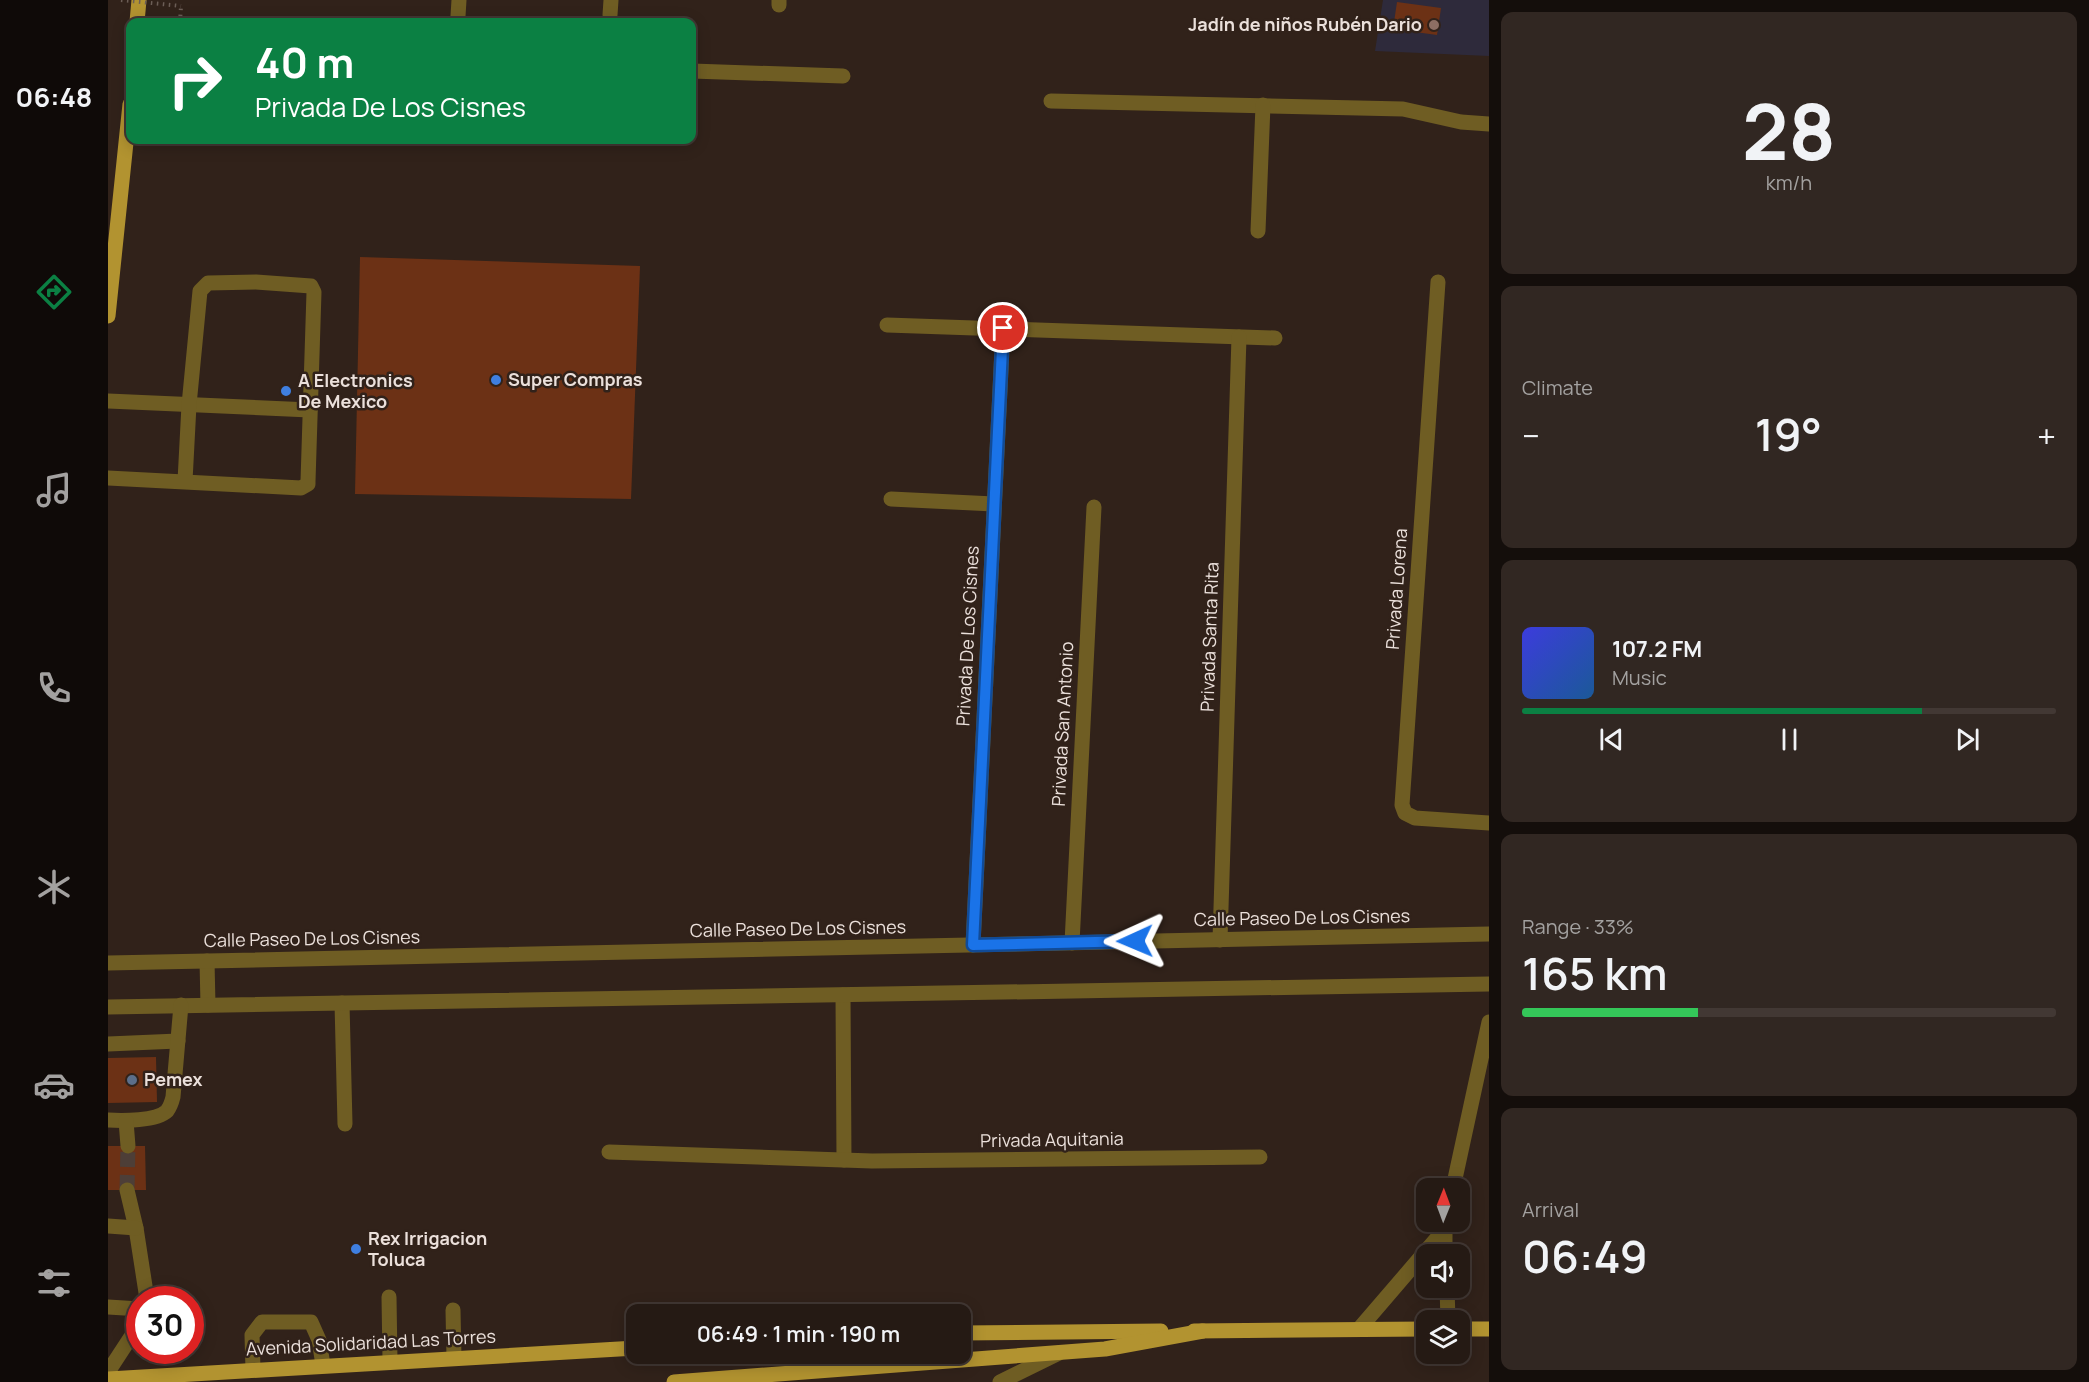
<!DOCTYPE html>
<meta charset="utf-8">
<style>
body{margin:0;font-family:Manrope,sans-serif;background:#312722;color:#f1f3f6;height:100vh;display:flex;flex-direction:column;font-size:22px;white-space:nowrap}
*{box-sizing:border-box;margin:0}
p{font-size:20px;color:#a3a1a0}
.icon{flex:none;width:33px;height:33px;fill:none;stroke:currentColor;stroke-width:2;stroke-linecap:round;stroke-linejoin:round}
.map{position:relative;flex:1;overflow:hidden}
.sheet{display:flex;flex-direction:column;gap:12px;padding:12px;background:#140e0b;width:600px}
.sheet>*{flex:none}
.hud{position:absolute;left:18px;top:18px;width:570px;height:126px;border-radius:12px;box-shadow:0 3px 15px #0003,0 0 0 2px #423834;background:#0b8043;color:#fff;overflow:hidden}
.needle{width:39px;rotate:1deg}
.fabs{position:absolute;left:1308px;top:1178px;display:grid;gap:12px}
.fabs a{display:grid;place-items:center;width:54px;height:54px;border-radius:12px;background:#251a14;box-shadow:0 3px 15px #0003,0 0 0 2px #423834;font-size:30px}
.speed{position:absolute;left:18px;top:1286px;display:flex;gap:12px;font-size:30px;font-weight:700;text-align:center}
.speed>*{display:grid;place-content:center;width:78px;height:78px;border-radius:50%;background:#251a14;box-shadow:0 3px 15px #0003,0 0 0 2px #423834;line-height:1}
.speed .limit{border:9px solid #d22;background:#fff;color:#111}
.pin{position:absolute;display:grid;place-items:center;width:51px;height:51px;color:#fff;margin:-26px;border:3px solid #fff;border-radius:50%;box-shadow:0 2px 6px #0007}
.me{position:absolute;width:66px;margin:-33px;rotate:269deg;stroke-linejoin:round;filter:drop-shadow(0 0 4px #0008)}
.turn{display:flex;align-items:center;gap:21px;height:126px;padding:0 30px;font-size:27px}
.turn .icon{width:78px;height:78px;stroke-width:2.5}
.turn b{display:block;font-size:42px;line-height:51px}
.big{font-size:45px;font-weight:600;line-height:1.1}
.sheet .tile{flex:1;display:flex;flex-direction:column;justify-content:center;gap:9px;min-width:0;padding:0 21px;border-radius:12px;background:#312722}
.sheet .dial{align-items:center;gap:0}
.dial b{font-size:78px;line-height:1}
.song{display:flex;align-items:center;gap:18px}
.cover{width:72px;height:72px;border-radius:9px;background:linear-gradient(135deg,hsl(240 70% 55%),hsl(210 70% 35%))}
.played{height:6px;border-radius:3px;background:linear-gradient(90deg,#0b8043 75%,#423834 75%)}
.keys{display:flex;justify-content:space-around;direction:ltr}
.heat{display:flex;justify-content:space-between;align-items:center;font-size:33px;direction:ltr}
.charge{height:9px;border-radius:4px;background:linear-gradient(90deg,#34c759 33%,#423834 0)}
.trip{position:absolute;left:518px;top:1304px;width:345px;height:60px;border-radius:12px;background:#251a14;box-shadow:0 3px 15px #0003,0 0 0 2px #423834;font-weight:600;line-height:60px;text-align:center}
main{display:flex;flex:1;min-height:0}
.tabs{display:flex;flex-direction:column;width:108px;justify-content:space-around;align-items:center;background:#0f0a08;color:#a3a1a0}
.tabs .icon{width:42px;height:42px}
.tabs .active{color:#0b8043}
.tabs b{font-size:27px;color:#f1f3f6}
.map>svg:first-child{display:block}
.education{fill:#2e2a3b}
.building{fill:#6c3115}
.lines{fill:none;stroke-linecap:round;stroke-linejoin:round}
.minor-tunnel{stroke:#4d3e37;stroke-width:15;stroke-dasharray:15 8;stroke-linecap:butt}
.path{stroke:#6c5e57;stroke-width:4;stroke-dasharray:1.5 4.5;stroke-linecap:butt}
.minor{stroke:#6f5d23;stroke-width:15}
.major{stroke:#b29330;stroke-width:15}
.path-bridge{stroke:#6c5e57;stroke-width:4;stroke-dasharray:1.5 4.5;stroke-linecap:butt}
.route-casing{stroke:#114b97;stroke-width:15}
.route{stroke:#1a73e8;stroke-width:10}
.education-dot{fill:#8d6e63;stroke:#31221a;stroke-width:2}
.shop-dot{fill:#3f7fe0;stroke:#31221a;stroke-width:2}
.service-dot{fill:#5c6f8a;stroke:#31221a;stroke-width:2}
.labels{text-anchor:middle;stroke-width:5;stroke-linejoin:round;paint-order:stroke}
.poi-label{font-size:18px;font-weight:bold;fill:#ebe0db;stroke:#31221a;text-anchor:start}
.street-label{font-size:18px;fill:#ebe0db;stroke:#31221a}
</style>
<main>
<nav class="tabs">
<b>06:48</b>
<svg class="icon active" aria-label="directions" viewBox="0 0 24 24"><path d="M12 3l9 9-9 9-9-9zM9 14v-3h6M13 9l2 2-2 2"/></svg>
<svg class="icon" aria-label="music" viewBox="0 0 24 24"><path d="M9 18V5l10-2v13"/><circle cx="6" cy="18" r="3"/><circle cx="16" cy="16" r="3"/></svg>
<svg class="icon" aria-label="phone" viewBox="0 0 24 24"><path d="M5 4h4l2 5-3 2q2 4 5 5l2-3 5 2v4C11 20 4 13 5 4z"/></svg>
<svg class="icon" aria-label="climate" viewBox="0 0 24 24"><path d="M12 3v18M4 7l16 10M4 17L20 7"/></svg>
<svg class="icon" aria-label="car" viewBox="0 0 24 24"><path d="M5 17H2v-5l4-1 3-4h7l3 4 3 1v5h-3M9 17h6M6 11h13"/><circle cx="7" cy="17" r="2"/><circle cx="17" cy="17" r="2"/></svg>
<svg class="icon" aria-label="filters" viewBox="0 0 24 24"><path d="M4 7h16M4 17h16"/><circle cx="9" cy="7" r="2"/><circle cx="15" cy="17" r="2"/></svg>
</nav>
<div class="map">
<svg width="1381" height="1382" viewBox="0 0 1381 1382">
<rect width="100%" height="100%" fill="#31221a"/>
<path class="education" d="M1275 0H1381V56L1267 51Z"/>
<g class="building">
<path d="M1289 2 1333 8 1329 35 1285 29Z"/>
<path d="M252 257 532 266 523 499 247 494Z"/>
<path d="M48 1057 49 1102 0 1103V1058Z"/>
<path d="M0 1146H37L38 1190H0Z"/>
</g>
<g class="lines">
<path class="minor-tunnel" d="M19 1190 20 1146"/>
<path class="path" d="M72 22 73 6"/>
<g class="minor">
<path d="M671 5V0"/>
<path d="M502 15 503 0"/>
<path d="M350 16 351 0"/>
<path d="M584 71 735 76"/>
<path d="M943 101 1295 109 1353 122 1381 124"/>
<path d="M1150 231 1155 105"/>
<path d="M1330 282 1294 805 1297 813 1307 818 1381 823"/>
<path d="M779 325 1167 338"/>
<path d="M0 401 202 410"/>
<path d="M0 478 193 488 200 484V481L206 292 203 286 148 282 100 283 92 291 81 405 77 481"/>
<path d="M783 499 886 504"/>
<path d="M1112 940 1131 337"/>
<path d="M964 943 986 507"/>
<path d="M865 945 895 328"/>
<path d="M99 961 100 1005"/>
<path d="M0 963 1381 934"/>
<path d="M735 995 736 1160"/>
<path d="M234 1003 237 1124"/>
<path d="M0 1007 1381 984"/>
<path d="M0 1044 70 1041"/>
<path d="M0 1120C14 1121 49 1121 59 1111 62 1107 64 1101 65 1097L73 1005"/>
<path d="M18 1121 20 1146"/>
<path d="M501 1152 764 1161 1152 1157"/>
<path d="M1345 1188 1381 1022"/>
<path d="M19 1190 28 1228 39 1299"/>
<path d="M0 1226 28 1228"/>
<path d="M1337 1227V1254"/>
<path d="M1339 1287 1340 1320"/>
<path d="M281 1297 282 1361"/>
<path d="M0 1307 32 1309"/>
<path d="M345 1310 346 1358"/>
<path d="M1251 1329 1336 1230"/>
<path d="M145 1370 144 1335 154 1322H203L211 1340 215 1365"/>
<path d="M0 1372 32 1323"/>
<path d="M892 1382 951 1353"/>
</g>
<g class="major">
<path d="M29 22 31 0"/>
<path d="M0 316 22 104"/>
<path d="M1352 1329H1381"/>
<path d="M1086 1331 1318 1329"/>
<path d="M852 1333 1053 1331"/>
<path d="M0 1379 528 1348"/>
<path d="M566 1382 997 1349 1095 1331"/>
</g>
<path class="path-bridge" d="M13 0 73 6"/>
</g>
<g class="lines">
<defs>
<path id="route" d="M895 328 865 945 1027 941"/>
</defs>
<use href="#route" class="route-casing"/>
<use href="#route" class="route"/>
</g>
<circle class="education-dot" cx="1326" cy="25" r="6"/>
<g class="shop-dot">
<circle cx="388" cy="380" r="6"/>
<circle cx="178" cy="391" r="6"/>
<circle cx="248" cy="1249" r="6"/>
</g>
<circle class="service-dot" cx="24" cy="1080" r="6"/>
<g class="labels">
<g class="poi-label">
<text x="1314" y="31" text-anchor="end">Jadín de niños Rubén Dario</text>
<text x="400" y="386">Super Compras</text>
<text x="190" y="387">A Electronics<tspan x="190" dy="21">De Mexico</tspan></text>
<text x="36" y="1086">Pemex</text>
<text x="260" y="1245">Rex Irrigacion<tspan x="260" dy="21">Toluca</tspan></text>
</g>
<g class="street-label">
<text transform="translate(1289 589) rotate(-86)" y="6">Privada Lorena</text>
<text transform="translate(860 636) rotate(-87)" y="6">Privada De Los Cisnes</text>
<text transform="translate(1102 637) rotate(-88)" y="6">Privada Santa Rita</text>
<text transform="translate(955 724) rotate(-87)" y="6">Privada San Antonio</text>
<text transform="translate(1194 918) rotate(-1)" y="6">Calle Paseo De Los Cisnes</text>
<text transform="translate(690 929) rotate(-1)" y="6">Calle Paseo De Los Cisnes</text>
<text transform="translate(204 939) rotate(-1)" y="6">Calle Paseo De Los Cisnes</text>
<text transform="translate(944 1140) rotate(-1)" y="6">Privada Aquitania</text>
<text transform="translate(263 1343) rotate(-3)" y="6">Avenida Solidaridad Las Torres</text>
</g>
</g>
</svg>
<div class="fabs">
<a><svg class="needle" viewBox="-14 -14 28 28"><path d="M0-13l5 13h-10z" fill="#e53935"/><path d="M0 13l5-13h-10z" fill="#a3a1a0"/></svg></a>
<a><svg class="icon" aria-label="sound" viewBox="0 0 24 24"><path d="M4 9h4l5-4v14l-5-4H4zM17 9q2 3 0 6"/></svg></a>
<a><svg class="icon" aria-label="layers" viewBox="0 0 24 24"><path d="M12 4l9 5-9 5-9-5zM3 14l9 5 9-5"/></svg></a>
</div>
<div class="speed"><div class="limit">30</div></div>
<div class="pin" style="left:895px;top:328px;background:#d93025"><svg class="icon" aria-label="arrive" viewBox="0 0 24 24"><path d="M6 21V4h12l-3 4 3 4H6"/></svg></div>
<svg class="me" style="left:1027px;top:941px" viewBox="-20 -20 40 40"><path d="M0-17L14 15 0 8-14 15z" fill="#1a73e8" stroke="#fff" stroke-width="4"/></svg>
<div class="trip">06:49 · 1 min · 190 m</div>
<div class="hud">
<div class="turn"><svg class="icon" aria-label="right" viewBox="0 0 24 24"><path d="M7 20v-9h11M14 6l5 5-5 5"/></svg><div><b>40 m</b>Privada De Los Cisnes</div></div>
</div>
</div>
<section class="sheet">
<div class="tile dial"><b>28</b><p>km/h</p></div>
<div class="tile"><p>Climate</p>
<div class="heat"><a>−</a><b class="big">19°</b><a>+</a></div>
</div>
<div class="tile">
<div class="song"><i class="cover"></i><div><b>107.2 FM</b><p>Music</p></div></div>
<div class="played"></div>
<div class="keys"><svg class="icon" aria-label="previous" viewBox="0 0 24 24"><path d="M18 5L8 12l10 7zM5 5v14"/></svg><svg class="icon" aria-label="pause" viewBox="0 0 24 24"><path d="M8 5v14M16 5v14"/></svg><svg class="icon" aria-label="next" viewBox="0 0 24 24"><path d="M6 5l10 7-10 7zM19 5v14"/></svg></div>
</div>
<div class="tile"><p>Range · 33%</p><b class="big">165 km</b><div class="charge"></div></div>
<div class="tile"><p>Arrival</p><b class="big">06:49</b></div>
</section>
</main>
